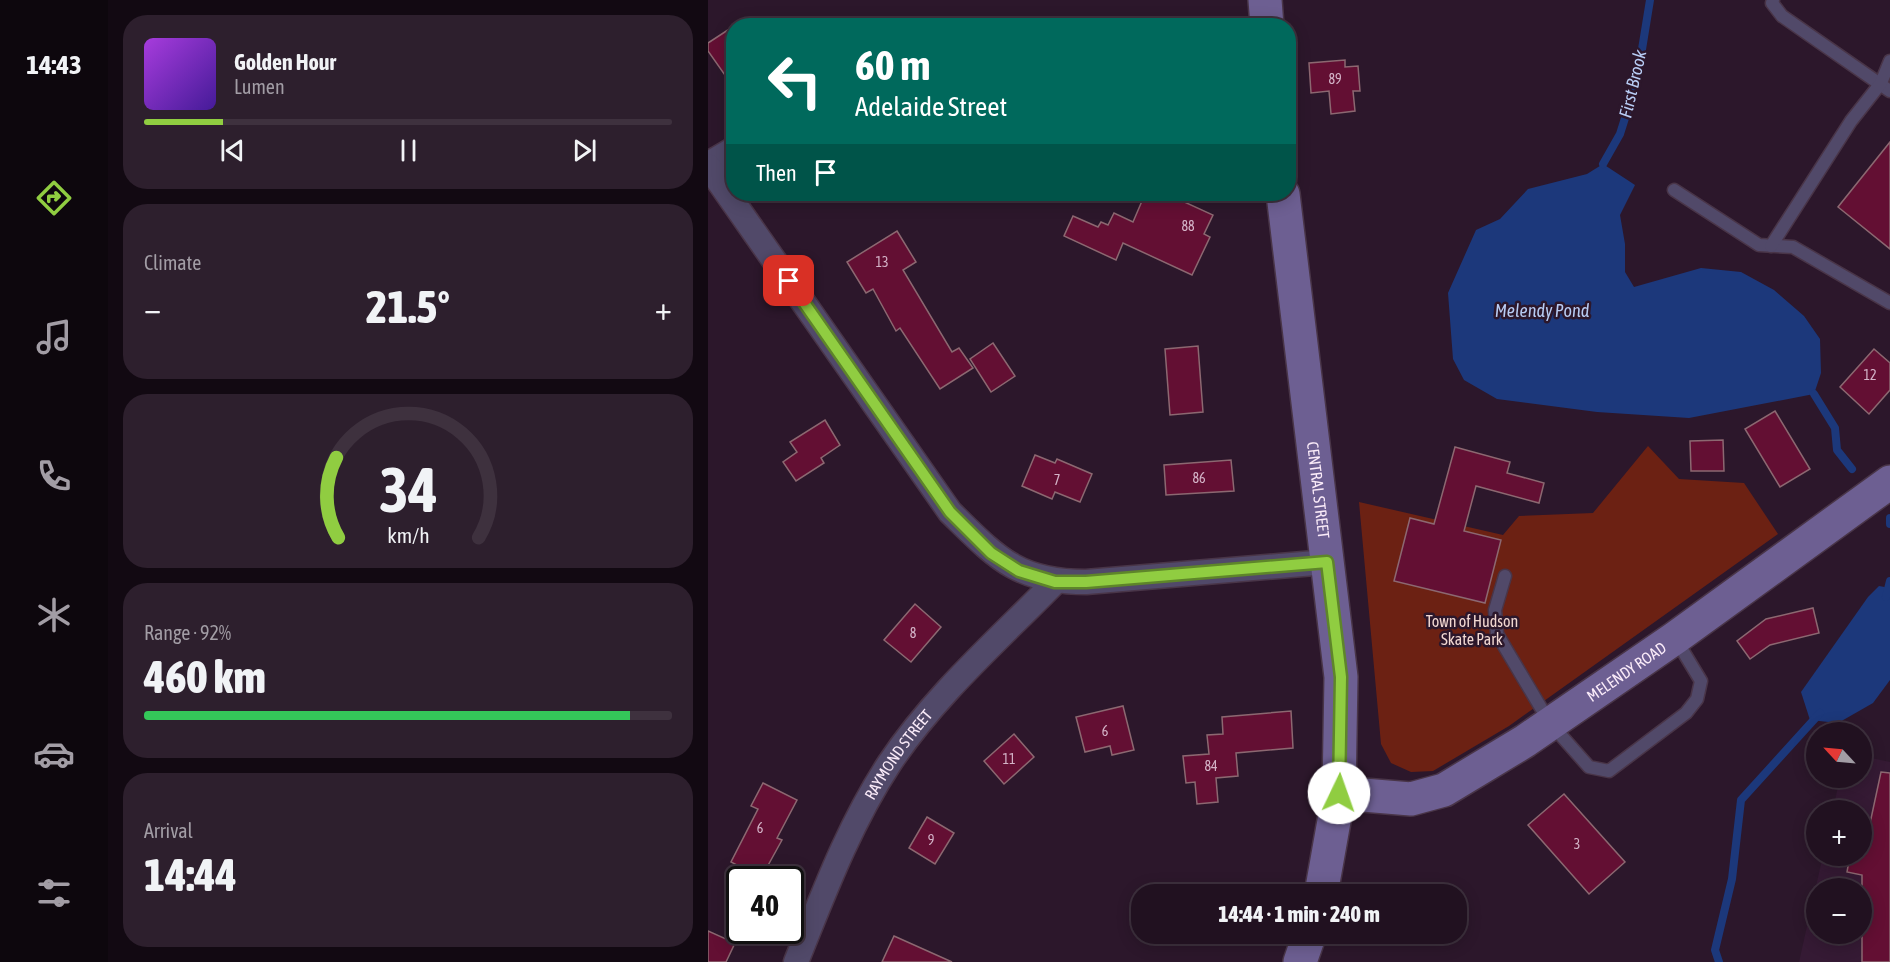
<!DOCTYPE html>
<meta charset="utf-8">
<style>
body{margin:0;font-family:"Asap Condensed",sans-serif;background:#2d1f2d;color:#f1f3f6;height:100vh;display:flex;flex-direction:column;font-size:22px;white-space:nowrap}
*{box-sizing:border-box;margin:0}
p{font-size:20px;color:#a29da5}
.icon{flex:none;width:33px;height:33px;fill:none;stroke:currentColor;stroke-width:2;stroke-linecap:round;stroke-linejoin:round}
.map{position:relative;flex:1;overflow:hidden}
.sheet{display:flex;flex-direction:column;gap:15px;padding:15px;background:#120912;width:600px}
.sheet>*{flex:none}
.top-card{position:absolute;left:18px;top:18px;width:570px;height:183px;border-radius:24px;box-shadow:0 3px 15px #0003,0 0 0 2px #3e313e;background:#00695c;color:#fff;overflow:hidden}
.needle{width:39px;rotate:296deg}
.tools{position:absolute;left:1098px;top:722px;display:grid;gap:12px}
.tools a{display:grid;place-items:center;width:66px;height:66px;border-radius:50%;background:#211120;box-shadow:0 3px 15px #0003,0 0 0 2px #3e313e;font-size:30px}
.speed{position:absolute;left:18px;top:866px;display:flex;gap:12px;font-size:30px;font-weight:700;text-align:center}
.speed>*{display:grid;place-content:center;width:78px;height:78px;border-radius:50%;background:#211120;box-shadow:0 3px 15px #0003,0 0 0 2px #3e313e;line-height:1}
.speed .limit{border:3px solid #111;border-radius:9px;background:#fff;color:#111}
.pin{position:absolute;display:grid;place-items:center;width:51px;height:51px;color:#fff;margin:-26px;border-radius:12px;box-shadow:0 3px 9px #0006}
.me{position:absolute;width:66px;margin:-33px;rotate:3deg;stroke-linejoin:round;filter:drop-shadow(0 0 4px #0008)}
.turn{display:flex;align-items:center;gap:21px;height:126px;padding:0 30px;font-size:27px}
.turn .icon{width:78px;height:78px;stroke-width:2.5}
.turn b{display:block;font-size:42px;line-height:51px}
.then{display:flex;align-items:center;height:57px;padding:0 30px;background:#0003;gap:12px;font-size:22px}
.big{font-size:45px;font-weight:800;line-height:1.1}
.sheet .tile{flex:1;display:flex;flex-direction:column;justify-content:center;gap:9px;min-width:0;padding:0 21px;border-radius:24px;background:#2d1f2d}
.sheet .dial{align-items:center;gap:0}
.dial svg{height:156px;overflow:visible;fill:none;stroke:#3e313e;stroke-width:7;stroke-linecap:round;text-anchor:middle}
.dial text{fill:#f1f3f6;stroke:none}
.song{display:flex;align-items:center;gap:18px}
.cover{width:72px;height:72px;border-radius:9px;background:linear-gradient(135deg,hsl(280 70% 55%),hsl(260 70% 35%))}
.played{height:6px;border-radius:3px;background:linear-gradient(90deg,#90cd41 15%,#3e313e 15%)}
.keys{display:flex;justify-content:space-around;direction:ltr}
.heat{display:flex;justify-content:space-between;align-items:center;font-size:33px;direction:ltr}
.charge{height:9px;border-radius:4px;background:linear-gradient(90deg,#34c759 92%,#3e313e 0)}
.trip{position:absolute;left:423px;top:884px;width:336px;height:60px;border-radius:24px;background:#211120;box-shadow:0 3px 15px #0003,0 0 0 2px #3e313e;font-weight:800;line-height:60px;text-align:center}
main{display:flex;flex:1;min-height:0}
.dock{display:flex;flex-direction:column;width:108px;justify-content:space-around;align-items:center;background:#0d070d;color:#a29da5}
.dock .icon{width:42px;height:42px}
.dock .on{color:#90cd41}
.dock b{font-size:27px;color:#f1f3f6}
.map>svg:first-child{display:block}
.built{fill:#351a34;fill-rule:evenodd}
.green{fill:#6c2113}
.water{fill:#1c387b}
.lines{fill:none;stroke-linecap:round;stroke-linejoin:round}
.stream{stroke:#1c387b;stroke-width:8}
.building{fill:#630f33;stroke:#8c6871;stroke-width:1.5}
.lane-casing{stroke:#493548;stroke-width:15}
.street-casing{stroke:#493548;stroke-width:27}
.secondary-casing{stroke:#493548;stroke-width:36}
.lane{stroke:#514969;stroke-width:12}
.street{stroke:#514969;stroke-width:24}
.secondary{stroke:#6d5f92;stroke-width:33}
.route-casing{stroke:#5e852a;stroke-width:15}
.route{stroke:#90cd41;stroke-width:10}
.labels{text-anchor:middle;stroke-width:5;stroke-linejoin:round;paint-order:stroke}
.number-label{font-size:14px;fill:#d4b4c8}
.street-label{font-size:16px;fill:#faebf9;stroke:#2c172b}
.park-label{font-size:16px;fill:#f1d7d1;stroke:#2c172b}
.water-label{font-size:18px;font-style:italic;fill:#b8ccf4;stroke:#2c172b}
</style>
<main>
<nav class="dock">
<b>14:43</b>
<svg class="icon on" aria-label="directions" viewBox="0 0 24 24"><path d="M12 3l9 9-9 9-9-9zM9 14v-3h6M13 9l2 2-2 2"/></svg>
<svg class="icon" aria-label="music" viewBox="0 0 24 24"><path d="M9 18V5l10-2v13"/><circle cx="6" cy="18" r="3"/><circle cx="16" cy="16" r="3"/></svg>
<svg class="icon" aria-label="phone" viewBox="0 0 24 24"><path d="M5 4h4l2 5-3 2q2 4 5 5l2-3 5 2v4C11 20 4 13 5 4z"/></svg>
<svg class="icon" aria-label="climate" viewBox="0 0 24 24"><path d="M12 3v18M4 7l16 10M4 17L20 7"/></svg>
<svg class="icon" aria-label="car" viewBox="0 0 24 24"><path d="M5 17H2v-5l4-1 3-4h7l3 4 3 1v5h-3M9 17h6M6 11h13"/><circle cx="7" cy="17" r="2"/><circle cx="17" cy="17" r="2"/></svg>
<svg class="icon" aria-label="filters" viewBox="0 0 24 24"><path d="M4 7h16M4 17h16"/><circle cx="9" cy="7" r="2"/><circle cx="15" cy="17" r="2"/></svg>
</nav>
<section class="sheet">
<div class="tile">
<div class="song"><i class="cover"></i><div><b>Golden Hour</b><p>Lumen</p></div></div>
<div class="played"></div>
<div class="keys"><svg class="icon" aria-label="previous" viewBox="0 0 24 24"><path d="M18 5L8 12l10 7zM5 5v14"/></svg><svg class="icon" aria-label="pause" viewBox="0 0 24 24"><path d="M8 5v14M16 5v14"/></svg><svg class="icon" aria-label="next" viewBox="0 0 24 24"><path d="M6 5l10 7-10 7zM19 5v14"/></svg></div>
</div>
<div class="tile"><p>Climate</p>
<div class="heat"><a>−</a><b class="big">21.5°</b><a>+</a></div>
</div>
<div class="tile dial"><svg viewBox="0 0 100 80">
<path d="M14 69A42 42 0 1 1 86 69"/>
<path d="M14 69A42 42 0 0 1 13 28" stroke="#90cd41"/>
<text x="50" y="56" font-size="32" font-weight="700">34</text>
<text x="50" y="72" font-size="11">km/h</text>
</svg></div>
<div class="tile"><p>Range · 92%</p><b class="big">460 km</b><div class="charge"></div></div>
<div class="tile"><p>Arrival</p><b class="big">14:44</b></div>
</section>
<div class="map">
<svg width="1182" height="962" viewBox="0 0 1182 962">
<rect width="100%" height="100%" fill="#2c172b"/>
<path class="built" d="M1154 756 1182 762V962H1091L1115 855H1154V810H1125L1132 777H1154ZM1108 888H1154V933H1108Z"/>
<path class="green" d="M940 446 971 479 1036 483 1070 534 801 726 725 771 703 772 683 763 673 744 651 502 795 535 811 516 885 513Z"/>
<g class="water">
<path d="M895 164 927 185 912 215 917 244V272L926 287 993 268 1033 272 1066 290 1096 316 1112 339 1113 373 1106 394 981 418 889 412 789 399 756 380 745 359 740 293 768 230 792 219 820 189 879 174Z"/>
<path d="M1171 586 1182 588V680L1165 703 1130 723 1102 720 1093 692 1160 597Z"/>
</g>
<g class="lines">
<g class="stream">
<path d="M895 164 912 134 929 80 942 0"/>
<path d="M1106 394 1127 428 1129 450 1144 469"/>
<path d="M1182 518V524"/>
<path d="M1178 597 1182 581"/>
<path d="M1011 962 1007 950 1024 879 1033 800 1112 713"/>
</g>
</g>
<g class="building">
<path d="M26 26V88L0 51V43Z"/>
<path d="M637 60V67L650 66 652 91H645L647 111 623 114 621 91 603 93 601 63Z"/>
<path d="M1182 142V249L1130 207Z"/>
<path d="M437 194H459L505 215 496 234 502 237 484 275 415 243 408 260 356 236 365 216 390 227 393 222 400 225 406 213 425 222Z"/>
<path d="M189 231 208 262 195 270 244 352 251 348 265 368 232 389 192 328 188 331 165 289 158 293 139 262Z"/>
<path d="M285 343 307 376 283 392 262 359Z"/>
<path d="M490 346 495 412 462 415 457 349Z"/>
<path d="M1166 349 1182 363V390L1161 414 1132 387Z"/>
<path d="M1067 411 1102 469 1072 487 1037 429Z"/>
<path d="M117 420 132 445 113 458 116 463 88 481 75 462 89 452 82 442Z"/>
<path d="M1015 440 1016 471H983L982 441Z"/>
<path d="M747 447 802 462 799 473 836 483 831 503 768 486 756 531 793 540 777 603 686 581 702 518 726 524Z"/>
<path d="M327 455 347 463 349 459 384 474 372 502 347 492 344 499 314 486Z"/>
<path d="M523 460 526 491 458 495 456 465Z"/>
<path d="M207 604 233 627 203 662 176 640Z"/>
<path d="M1105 608 1111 633 1062 645 1042 659 1029 641 1058 619Z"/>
<path d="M415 706 426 750 404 755 402 746 377 752 368 717Z"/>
<path d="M583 711 585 748 528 753 530 776 508 778 510 802 489 804 487 782 478 783 475 756 501 754 499 735 515 734 514 717Z"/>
<path d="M306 734 326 757 296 784 276 761Z"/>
<path d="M1173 772 1182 773V962H1154V875L1139 872 1142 855H1154V841L1158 842Z"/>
<path d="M55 783 89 800 69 838 74 840 53 878 23 862 50 809 43 806Z"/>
<path d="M856 794 917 862 881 894 820 825Z"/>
<path d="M219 817 246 833 227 864 201 848Z"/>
<path d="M0 931 27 943 18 962H0Z"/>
<path d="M186 936 244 962H174Z"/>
</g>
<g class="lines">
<defs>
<g id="lane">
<path d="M1065 0 1064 3 1074 16 1182 91"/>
<path d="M966 190 1051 245 1085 247 1182 303"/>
<path d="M1063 246 1143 121 1173 83 1182 61"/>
<path d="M797 576 787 610 789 634 842 723 881 767 901 771 978 713 989 699 993 681 967 638"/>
</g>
<g id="street">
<path d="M0 164 26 149"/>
<path d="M0 166 242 512C288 557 309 582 378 582L619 562"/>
<path id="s1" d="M88 962C115 895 141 825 181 764 226 696 290 640 347 582"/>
</g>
<g id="secondary">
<path d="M557 0 559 26"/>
<path id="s2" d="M575 194 633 677 631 793 613 894"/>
<path id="s3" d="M631 793 703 799 736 790 817 741 967 638 1182 482"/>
<path d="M592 962 602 933"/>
</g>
</defs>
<use href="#lane" class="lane-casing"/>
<use href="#street" class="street-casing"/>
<use href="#secondary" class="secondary-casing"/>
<use href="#lane" class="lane"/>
<use href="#street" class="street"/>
<use href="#secondary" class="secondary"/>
</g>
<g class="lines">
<defs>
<path id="route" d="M81 281 242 512 283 553 311 571 347 582H378L619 562 633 677 631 793"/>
</defs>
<use href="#route" class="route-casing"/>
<use href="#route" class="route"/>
</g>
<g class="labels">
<g class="number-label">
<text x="627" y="84">89</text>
<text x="480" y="231">88</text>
<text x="174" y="267">13</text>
<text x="1162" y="380">12</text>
<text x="491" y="483">86</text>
<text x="349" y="485">7</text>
<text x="205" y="638">8</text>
<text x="397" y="736">6</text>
<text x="301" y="764">11</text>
<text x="503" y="771">84</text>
<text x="52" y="833">6</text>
<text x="223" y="845">9</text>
<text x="869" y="849">3</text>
</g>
<g class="street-label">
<text dy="6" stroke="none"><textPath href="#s2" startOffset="298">CENTRAL STREET</textPath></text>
<text dy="6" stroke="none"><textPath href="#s3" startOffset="324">MELENDY ROAD</textPath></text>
<text dy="6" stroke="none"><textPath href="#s1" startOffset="232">RAYMOND STREET</textPath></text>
</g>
<g class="park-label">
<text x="764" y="627">Town of Hudson<tspan x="764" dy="18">Skate Park</tspan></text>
</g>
<g class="water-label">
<text transform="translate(925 84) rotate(-77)" y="6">First Brook</text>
<text x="834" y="317">Melendy Pond</text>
</g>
</g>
</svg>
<div class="tools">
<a><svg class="needle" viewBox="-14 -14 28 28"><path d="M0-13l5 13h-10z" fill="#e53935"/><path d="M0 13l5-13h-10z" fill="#a29da5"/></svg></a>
<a>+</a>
<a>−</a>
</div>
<div class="speed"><div class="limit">40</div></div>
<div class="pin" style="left:81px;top:281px;background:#d93025"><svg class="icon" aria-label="arrive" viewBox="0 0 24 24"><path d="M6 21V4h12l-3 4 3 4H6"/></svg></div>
<svg class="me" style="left:631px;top:793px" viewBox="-20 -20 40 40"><circle r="19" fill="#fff"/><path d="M0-13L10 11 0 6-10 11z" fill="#90cd41"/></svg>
<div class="trip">14:44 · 1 min · 240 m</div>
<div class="top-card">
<div class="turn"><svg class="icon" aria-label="left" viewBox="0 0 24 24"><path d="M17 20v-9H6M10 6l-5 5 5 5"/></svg><div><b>60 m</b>Adelaide Street</div></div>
<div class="then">Then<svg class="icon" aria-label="arrive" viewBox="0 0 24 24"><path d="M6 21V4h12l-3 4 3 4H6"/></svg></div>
</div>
</div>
</main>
